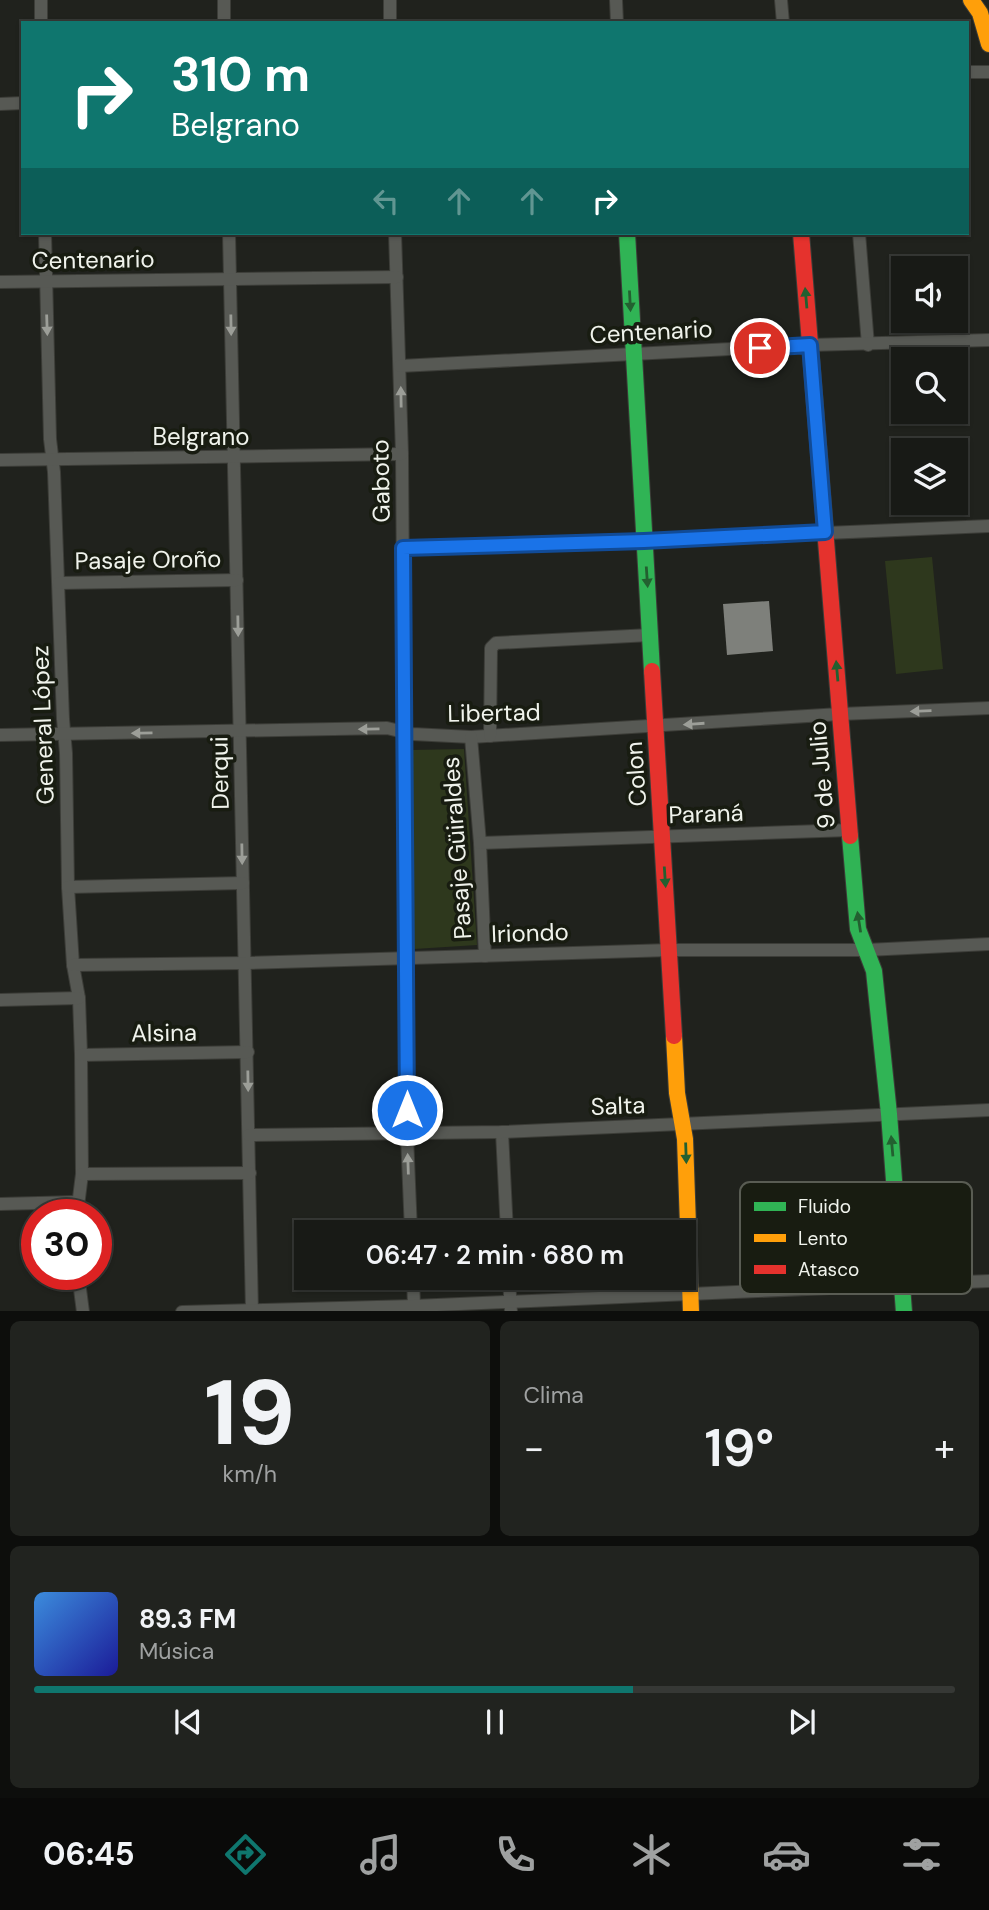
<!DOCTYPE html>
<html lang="es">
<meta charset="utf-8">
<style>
body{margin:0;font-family:"DM Sans",sans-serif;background:#21231f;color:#f1f3f6;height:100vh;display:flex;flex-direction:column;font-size:26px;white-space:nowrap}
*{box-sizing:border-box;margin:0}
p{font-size:23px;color:#9fa1a1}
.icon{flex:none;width:38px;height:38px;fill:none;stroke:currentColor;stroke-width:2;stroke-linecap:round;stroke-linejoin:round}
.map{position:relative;height:1311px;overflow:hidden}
.details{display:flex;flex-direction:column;gap:10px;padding:10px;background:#0d0e0c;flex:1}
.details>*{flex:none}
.guide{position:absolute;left:21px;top:21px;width:948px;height:214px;border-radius:0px;box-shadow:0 2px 5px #0004,0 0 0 2px #363835;background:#0f766e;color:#fff;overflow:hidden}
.controls{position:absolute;left:891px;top:256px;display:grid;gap:14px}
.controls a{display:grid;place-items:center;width:77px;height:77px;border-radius:0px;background:#181a16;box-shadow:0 2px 5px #0004,0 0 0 2px #363835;font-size:35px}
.speed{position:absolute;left:21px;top:1199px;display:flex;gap:14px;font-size:35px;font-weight:700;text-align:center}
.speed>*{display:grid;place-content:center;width:91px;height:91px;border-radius:50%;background:#181a16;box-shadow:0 2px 5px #0004,0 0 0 2px #363835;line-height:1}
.speed .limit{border:10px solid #d22;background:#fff;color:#111}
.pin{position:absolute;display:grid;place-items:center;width:60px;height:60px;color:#fff;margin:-30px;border:4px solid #fff;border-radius:50%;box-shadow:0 2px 7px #0007}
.me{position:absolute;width:77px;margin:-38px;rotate:0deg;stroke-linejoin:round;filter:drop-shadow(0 0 5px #0008)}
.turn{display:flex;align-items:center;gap:24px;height:147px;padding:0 35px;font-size:32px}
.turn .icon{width:91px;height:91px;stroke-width:2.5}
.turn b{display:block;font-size:49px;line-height:60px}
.lanes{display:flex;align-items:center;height:66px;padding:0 35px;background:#0003;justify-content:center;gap:35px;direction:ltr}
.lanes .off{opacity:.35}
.big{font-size:52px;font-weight:600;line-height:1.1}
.details .tile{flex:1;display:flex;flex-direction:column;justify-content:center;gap:10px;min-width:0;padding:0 24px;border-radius:10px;background:#21231f}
.details .dial{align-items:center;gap:0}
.dial b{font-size:91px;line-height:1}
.song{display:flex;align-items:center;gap:21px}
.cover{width:84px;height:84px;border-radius:10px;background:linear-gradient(135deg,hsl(210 70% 55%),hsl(240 70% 35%))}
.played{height:7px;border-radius:4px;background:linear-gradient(90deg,#0f766e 65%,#363835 65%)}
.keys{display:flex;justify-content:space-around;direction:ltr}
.heat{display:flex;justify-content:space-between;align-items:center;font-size:38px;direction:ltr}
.details .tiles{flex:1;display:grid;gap:10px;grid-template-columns:1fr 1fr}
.tile:last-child{grid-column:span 2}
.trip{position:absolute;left:294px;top:1220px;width:402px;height:70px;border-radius:0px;background:#181a16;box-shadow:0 2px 5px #0004,0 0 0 2px #363835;font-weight:600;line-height:70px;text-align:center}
.tab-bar{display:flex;height:112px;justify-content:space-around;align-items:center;background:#0a0a09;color:#9fa1a1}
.tab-bar .icon{width:49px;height:49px}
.tab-bar .active{color:#0f766e}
.tab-bar b{font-size:32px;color:#f1f3f6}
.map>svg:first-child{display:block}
.green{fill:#2e381d}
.building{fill:#7e807b}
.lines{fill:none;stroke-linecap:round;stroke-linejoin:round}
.street-casing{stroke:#3c3d38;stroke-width:14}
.fast-casing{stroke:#3c3d38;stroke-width:18}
.slow-casing{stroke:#3c3d38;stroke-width:18}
.jam-casing{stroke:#3c3d38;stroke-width:18}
.street{stroke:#575954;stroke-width:12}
.fast{stroke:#30b455;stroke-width:16}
.slow{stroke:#ff9f0a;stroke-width:16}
.jam{stroke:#e5322d;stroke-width:16}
.oneway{fill:#236030}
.oneway2{fill:#9c9e98}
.route-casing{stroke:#114b97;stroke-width:18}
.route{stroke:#1a73e8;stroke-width:12}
.labels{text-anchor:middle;stroke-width:7;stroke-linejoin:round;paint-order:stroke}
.street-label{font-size:24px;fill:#f0f3ec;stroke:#181c11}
.key{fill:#181c11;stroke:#595c53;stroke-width:2}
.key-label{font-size:19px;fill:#f0f3ec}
</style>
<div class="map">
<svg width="989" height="1312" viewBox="0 0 989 1312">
<rect width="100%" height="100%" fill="#20221d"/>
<g class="green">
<path d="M932 557 943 669 896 674 885 561Z"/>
<path d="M464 749 477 945 414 949 411 750Z"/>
</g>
<path class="building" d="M769 601 773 651 727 655 723 604Z"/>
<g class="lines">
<defs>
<g id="street">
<path d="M41 0V23"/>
<path d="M224 0V23"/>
<path d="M390 0V23"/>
<path d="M616 0 617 23"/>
<path d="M781 0 783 23"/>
<path d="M968 72H989"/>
<path d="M0 104 23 103"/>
<path d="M45 233 50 439 54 472 63 719 66 753 68 887 73 965 79 998 81 1055 82 1174 77 1214"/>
<path d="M229 233 252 1312"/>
<path d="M395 233 402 454 407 1135 411 1232"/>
<path d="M859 233 868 345"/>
<path d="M0 282 397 277"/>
<path d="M400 366 810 345 989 340"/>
<path d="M0 460 402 454"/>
<path d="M403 548 644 541 989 526"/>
<path d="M59 583 237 580"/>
<path d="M0 735 387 728 412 734 471 737 840 714 989 708"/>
<path d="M490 736 491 648 496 643 650 635"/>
<path d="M471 737 480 843 485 956"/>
<path d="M480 843 850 830"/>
<path d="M68 887 243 883"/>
<path d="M73 965 246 963 670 950H867L989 944"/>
<path d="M0 1000 79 998"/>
<path d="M81 1055 248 1052"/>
<path d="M502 1132 507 1232"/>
<path d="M249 1135 502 1132 989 1110"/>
<path d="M82 1174 250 1173"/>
<path d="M0 1204 77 1202"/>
<path d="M78 1274 83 1312"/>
<path d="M413 1278 414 1306"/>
<path d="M509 1278 511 1312"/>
<path d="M182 1312 414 1306 989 1281"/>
</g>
<g id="fast">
<path d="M627 233 652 671"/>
<path d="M850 836 858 929 874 971 889 1114 904 1312"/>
</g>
<g id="slow">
<path d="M971 0 980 13 989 44"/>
<path d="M674 1036 677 1093 685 1139 691 1312"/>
</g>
<g id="jam">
<path d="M801 233 850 836"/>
<path d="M652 671 674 1036"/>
</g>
</defs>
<use href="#street" class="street-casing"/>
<use href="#fast" class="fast-casing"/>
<use href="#slow" class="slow-casing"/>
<use href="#jam" class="jam-casing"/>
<use href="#street" class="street"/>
<use href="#fast" class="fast"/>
<use href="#slow" class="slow"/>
<use href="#jam" class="jam"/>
</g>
<defs><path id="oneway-solid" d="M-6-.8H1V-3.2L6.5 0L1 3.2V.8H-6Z" transform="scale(1.75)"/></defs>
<g class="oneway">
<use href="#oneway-solid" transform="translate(806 298) rotate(-95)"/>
<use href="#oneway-solid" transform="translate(630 301) rotate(87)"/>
<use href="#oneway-solid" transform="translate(647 577) rotate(86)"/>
<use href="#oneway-solid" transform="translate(837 671) rotate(-95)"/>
<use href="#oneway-solid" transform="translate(665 877) rotate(86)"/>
<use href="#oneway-solid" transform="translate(859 922) rotate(-99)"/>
<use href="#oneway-solid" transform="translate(892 1146) rotate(-95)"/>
<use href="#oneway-solid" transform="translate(686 1153) rotate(88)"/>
</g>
<g class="oneway2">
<use href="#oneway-solid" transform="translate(47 325) rotate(88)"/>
<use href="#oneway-solid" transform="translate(231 325) rotate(89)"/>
<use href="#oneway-solid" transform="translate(401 397) rotate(-91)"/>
<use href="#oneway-solid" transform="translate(238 626) rotate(89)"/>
<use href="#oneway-solid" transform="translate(921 711) rotate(178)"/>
<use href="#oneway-solid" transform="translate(694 724) rotate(176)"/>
<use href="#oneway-solid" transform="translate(369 729) rotate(179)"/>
<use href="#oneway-solid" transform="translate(142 733) rotate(179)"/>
<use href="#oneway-solid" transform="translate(242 854) rotate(89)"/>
<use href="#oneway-solid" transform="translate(248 1081) rotate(89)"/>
<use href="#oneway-solid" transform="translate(408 1164) rotate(-92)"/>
</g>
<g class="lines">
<defs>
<path id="route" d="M407 1110 403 548 644 541 825 532 810 345 760 348"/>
</defs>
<use href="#route" class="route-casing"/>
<use href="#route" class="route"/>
</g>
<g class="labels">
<g class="street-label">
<text transform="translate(93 260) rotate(-1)" y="8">Centenario</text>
<text transform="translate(651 332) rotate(-3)" y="8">Centenario</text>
<text x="201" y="445">Belgrano</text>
<text transform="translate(381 481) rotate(-91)" y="8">Gaboto</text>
<text transform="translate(148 560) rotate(-1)" y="8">Pasaje Oroño</text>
<text transform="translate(494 713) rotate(-1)" y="8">Libertad</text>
<text transform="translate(43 725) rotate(-92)" y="8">General López</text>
<text transform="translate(220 773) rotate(-91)" y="8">Derqui</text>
<text transform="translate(636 774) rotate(-94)" y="8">Colon</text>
<text transform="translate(822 775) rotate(-95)" y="8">9 de Julio</text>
<text transform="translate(706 814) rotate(-2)" y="8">Paraná</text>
<text transform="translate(457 848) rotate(-94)" y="8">Pasaje Güiraldes</text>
<text transform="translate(530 933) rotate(-2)" y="8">Iriondo</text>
<text transform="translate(164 1033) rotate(-1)" y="8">Alsina</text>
<text transform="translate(618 1106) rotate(-2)" y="8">Salta</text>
</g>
</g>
<rect x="740" y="1182" width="232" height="112" rx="10" class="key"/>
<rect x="754" y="1202" width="32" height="9" fill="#30b455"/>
<rect x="754" y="1234" width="32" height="8" fill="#ff9f0a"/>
<rect x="754" y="1265" width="32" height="9" fill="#e5322d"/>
<g class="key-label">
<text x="798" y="1213">Fluido</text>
<text x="798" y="1245">Lento</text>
<text x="798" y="1276">Atasco</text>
</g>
</svg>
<div class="controls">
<a><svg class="icon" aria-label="sound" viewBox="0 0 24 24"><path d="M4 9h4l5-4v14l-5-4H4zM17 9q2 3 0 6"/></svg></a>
<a><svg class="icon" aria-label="search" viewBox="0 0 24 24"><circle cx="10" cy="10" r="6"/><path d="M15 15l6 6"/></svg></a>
<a><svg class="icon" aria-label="layers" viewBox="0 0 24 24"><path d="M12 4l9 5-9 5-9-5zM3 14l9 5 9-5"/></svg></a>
</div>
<div class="speed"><div class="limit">30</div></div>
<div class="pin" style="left:760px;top:348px;background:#d93025"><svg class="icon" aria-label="arrive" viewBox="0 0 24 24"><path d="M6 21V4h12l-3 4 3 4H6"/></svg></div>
<svg class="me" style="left:407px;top:1110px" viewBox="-20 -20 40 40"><circle r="17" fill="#1a73e8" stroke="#fff" stroke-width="3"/><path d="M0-11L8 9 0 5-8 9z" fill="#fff"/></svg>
<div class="trip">06:47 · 2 min · 680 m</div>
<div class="guide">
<div class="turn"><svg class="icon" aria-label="right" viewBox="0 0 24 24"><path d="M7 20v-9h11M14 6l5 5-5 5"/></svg><div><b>310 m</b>Belgrano</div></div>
<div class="lanes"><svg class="icon off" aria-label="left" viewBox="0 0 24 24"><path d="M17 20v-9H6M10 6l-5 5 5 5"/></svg><svg class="icon off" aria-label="ahead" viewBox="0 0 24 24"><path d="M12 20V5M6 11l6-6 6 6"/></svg><svg class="icon off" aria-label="ahead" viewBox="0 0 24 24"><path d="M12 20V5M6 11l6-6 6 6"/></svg><svg class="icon" aria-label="right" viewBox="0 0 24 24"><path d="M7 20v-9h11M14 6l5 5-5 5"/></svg></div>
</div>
</div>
<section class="details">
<div class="tiles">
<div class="tile dial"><b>19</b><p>km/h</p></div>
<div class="tile"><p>Clima</p>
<div class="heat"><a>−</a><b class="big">19°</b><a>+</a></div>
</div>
<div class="tile">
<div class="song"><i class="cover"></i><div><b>89.3 FM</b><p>Música</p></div></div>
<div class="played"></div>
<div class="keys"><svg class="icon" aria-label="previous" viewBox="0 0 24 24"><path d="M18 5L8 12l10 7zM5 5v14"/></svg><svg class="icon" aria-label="pause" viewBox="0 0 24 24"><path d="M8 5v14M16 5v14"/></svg><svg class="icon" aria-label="next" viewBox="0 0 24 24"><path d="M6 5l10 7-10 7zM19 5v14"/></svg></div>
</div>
</div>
</section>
<nav class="tab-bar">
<b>06:45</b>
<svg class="icon active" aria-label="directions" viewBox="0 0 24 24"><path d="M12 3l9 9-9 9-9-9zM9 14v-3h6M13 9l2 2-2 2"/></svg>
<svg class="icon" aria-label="music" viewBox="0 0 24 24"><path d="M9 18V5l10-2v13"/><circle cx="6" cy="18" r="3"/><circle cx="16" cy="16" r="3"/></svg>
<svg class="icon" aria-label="phone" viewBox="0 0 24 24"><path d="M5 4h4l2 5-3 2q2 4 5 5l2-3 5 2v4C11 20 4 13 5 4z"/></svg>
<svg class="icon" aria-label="climate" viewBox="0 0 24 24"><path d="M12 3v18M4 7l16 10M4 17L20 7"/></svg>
<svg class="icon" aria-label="car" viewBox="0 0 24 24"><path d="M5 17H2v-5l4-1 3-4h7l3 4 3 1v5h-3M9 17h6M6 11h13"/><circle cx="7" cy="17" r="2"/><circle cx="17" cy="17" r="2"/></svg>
<svg class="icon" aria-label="filters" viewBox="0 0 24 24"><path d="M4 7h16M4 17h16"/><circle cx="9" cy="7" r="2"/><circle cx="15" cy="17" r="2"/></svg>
</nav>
